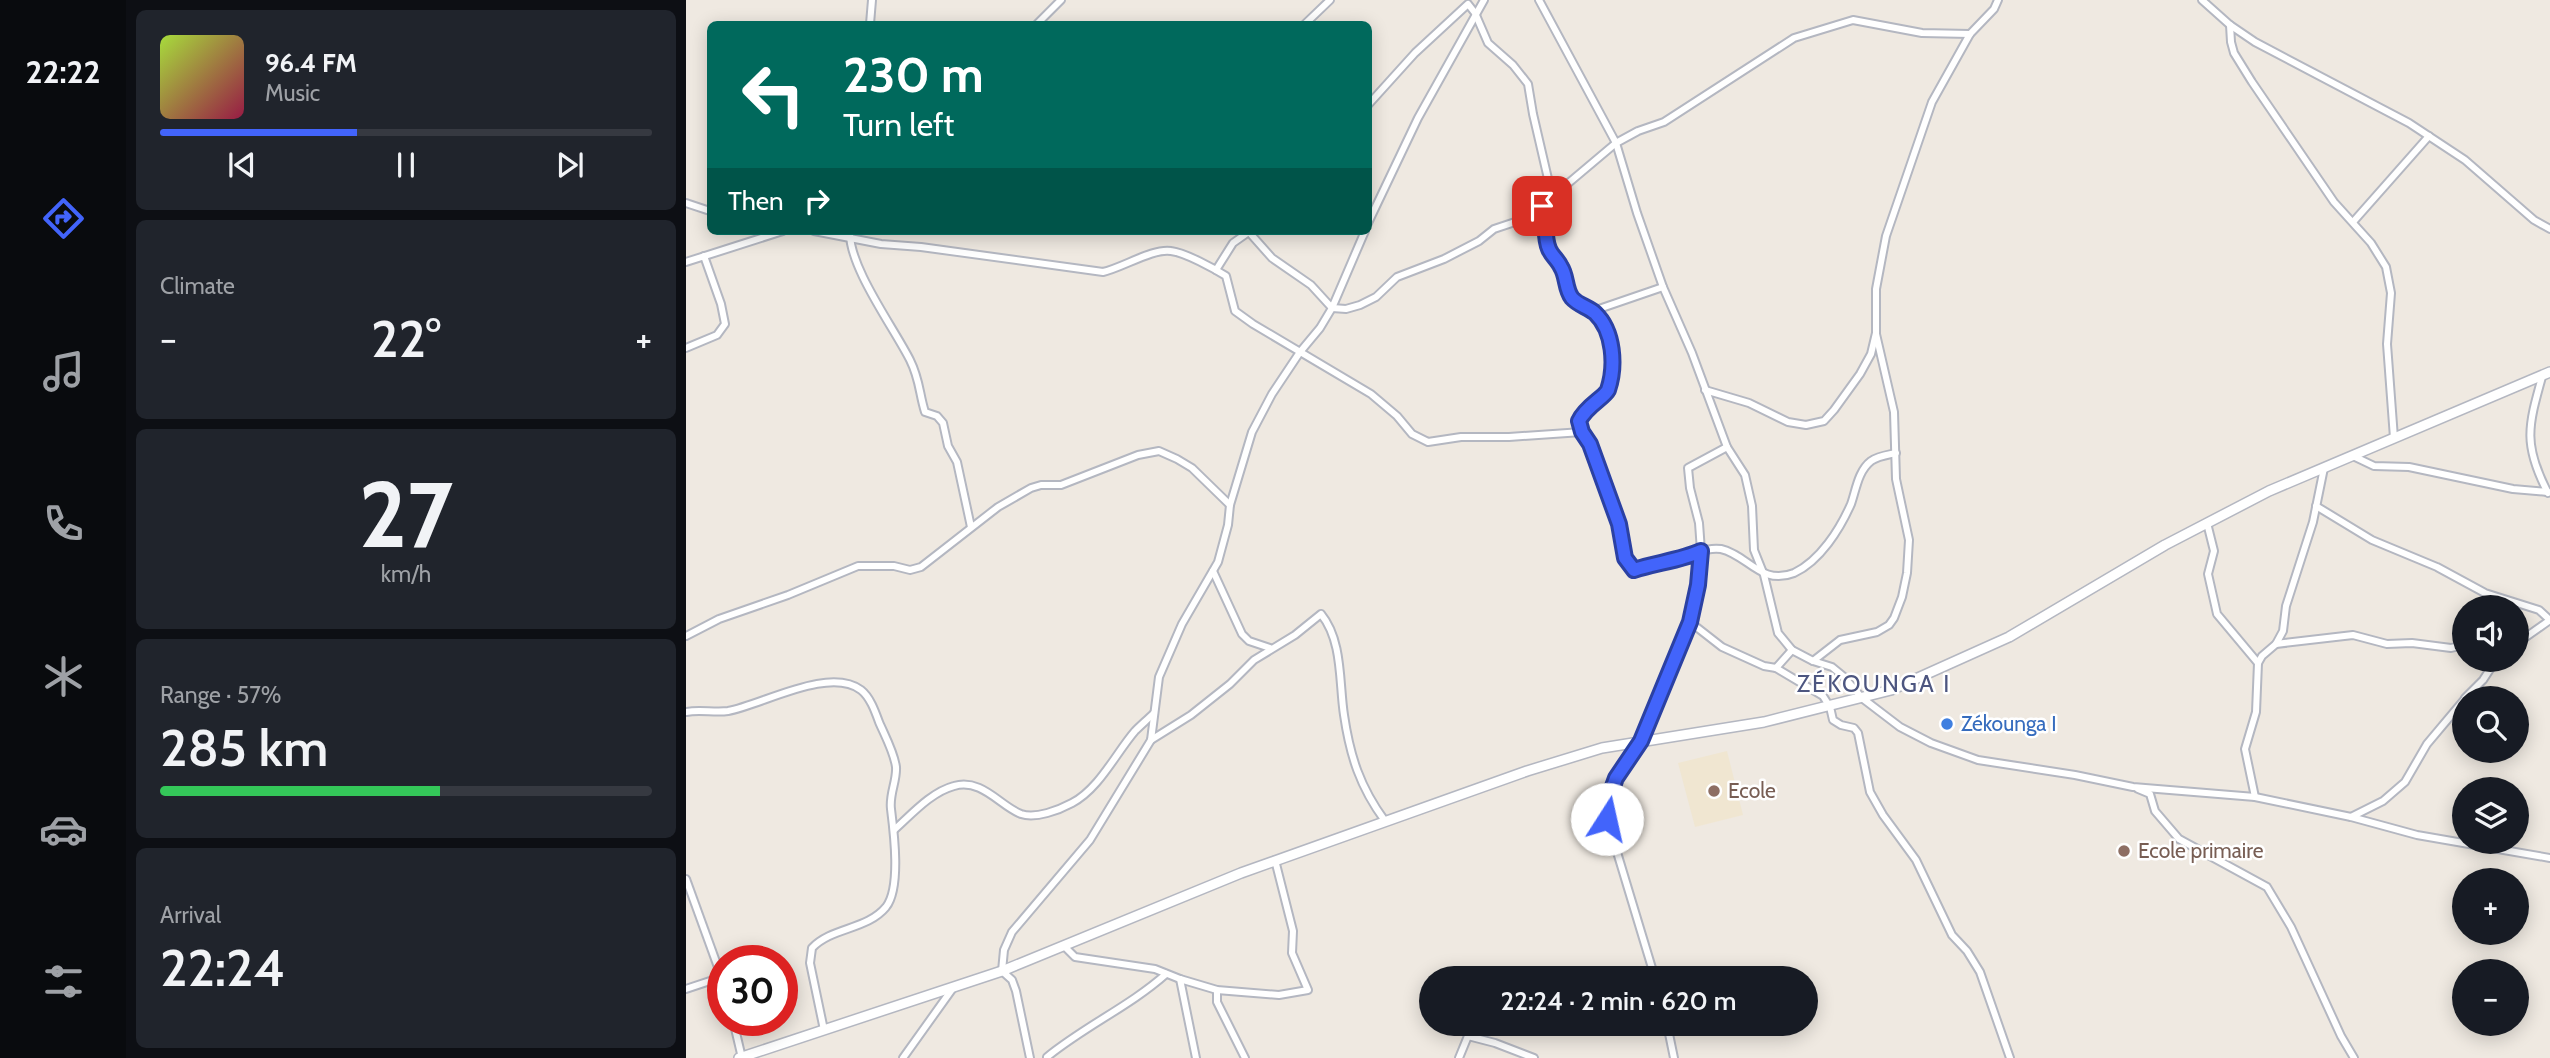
<!DOCTYPE html>
<meta charset="utf-8">
<style>
body{margin:0;font-family:Cabin,sans-serif;background:#20242c;color:#f1f3f6;height:100vh;display:flex;flex-direction:column;font-size:26px;white-space:nowrap}
*{box-sizing:border-box;margin:0}
p{font-size:23px;color:#9ea1a6}
.icon{flex:none;width:38px;height:38px;fill:none;stroke:currentColor;stroke-width:2;stroke-linecap:round;stroke-linejoin:round}
.map{position:relative;flex:1;overflow:hidden}
.details{display:flex;flex-direction:column;gap:10px;padding:10px;background:#0d0f14;width:560px}
.details>*{flex:none}
.banner{position:absolute;left:21px;top:21px;width:665px;height:214px;border-radius:10px;box-shadow:0 4px 18px #0003;background:#00695c;color:#fff;overflow:hidden}
.controls{position:absolute;left:1766px;top:595px;display:grid;gap:14px}
.controls a{display:grid;place-items:center;width:77px;height:77px;border-radius:50%;background:#171b24;box-shadow:0 4px 18px #0003;font-size:35px}
.speed{position:absolute;left:21px;top:945px;display:flex;gap:14px;font-size:35px;font-weight:700;text-align:center}
.speed>*{display:grid;place-content:center;width:91px;height:91px;border-radius:50%;background:#171b24;box-shadow:0 4px 18px #0003;line-height:1}
.speed .limit{border:10px solid #d22;background:#fff;color:#111}
.pin{position:absolute;display:grid;place-items:center;width:60px;height:60px;color:#fff;margin:-30px;border-radius:14px;box-shadow:0 4px 10px #0006}
.me{position:absolute;width:77px;margin:-38px;rotate:10deg;stroke-linejoin:round;filter:drop-shadow(0 0 5px #0008)}
.turn{display:flex;align-items:center;gap:24px;height:147px;padding:0 21px;font-size:32px}
.turn .icon{width:91px;height:91px;stroke-width:2.5}
.turn b{display:block;font-size:49px;line-height:60px}
.then{display:flex;align-items:center;height:66px;padding:0 21px;background:#0003;gap:14px;font-size:26px}
.big{font-size:52px;font-weight:600;line-height:1.1}
.details .widget{flex:1;display:flex;flex-direction:column;justify-content:center;gap:10px;min-width:0;padding:0 24px;border-radius:10px;background:#20242c}
.details .dial{align-items:center;gap:0}
.dial b{font-size:91px;line-height:1}
.song{display:flex;align-items:center;gap:21px}
.cover{width:84px;height:84px;border-radius:10px;background:linear-gradient(135deg,hsl(80 70% 55%),hsl(340 70% 35%))}
.played{height:7px;border-radius:4px;background:linear-gradient(90deg,#4264fb 40%,#363941 40%)}
.keys{display:flex;justify-content:space-around;direction:ltr}
.heat{display:flex;justify-content:space-between;align-items:center;font-size:38px;direction:ltr}
.charge{height:10px;border-radius:5px;background:linear-gradient(90deg,#34c759 57%,#363941 0)}
.trip{position:absolute;left:733px;top:966px;width:399px;height:70px;border-radius:35px;background:#171b24;box-shadow:0 4px 18px #0003;font-weight:600;line-height:70px;text-align:center}
main{display:flex;flex:1;min-height:0}
.tabs{display:flex;flex-direction:column;width:126px;justify-content:space-around;align-items:center;background:#090b0e;color:#9ea1a6}
.tabs .icon{width:49px;height:49px}
.tabs .on{color:#4264fb}
.tabs b{font-size:32px;color:#f1f3f6}
.map>svg:first-child{display:block}
.education{fill:#f0e6d1}
.lines{fill:none;stroke-linecap:round;stroke-linejoin:round}
.street-casing{stroke:#b4b7c1;stroke-width:10}
.secondary-casing{stroke:#b4b7c1;stroke-width:12}
.street{stroke:#fff;stroke-width:6}
.secondary{stroke:#fff;stroke-width:9}
.route-casing{stroke:#2b41a3;stroke-width:18}
.route{stroke:#4264fb;stroke-width:12}
.shop-dot{fill:#3f7fe0;stroke:#fff;stroke-width:2.5}
.education-dot{fill:#8d6e63;stroke:#fff;stroke-width:2.5}
.labels{text-anchor:middle;stroke-width:5;stroke-linejoin:round;paint-order:stroke}
.shop-label{font-size:21px;fill:#366cbe;stroke:#fff;text-anchor:start}
.education-label{font-size:21px;fill:#785e54;stroke:#fff;text-anchor:start}
.quarter-label{font-size:24px;letter-spacing:2px;fill:#4d5680;stroke:#fff}
</style>
<main>
<nav class="tabs">
<b>22:22</b>
<svg class="icon on" aria-label="directions" viewBox="0 0 24 24"><path d="M12 3l9 9-9 9-9-9zM9 14v-3h6M13 9l2 2-2 2"/></svg>
<svg class="icon" aria-label="music" viewBox="0 0 24 24"><path d="M9 18V5l10-2v13"/><circle cx="6" cy="18" r="3"/><circle cx="16" cy="16" r="3"/></svg>
<svg class="icon" aria-label="phone" viewBox="0 0 24 24"><path d="M5 4h4l2 5-3 2q2 4 5 5l2-3 5 2v4C11 20 4 13 5 4z"/></svg>
<svg class="icon" aria-label="climate" viewBox="0 0 24 24"><path d="M12 3v18M4 7l16 10M4 17L20 7"/></svg>
<svg class="icon" aria-label="car" viewBox="0 0 24 24"><path d="M5 17H2v-5l4-1 3-4h7l3 4 3 1v5h-3M9 17h6M6 11h13"/><circle cx="7" cy="17" r="2"/><circle cx="17" cy="17" r="2"/></svg>
<svg class="icon" aria-label="filters" viewBox="0 0 24 24"><path d="M4 7h16M4 17h16"/><circle cx="9" cy="7" r="2"/><circle cx="15" cy="17" r="2"/></svg>
</nav>
<section class="details">
<div class="widget">
<div class="song"><i class="cover"></i><div><b>96.4 FM</b><p>Music</p></div></div>
<div class="played"></div>
<div class="keys"><svg class="icon" aria-label="previous" viewBox="0 0 24 24"><path d="M18 5L8 12l10 7zM5 5v14"/></svg><svg class="icon" aria-label="pause" viewBox="0 0 24 24"><path d="M8 5v14M16 5v14"/></svg><svg class="icon" aria-label="next" viewBox="0 0 24 24"><path d="M6 5l10 7-10 7zM19 5v14"/></svg></div>
</div>
<div class="widget"><p>Climate</p>
<div class="heat"><a>−</a><b class="big">22°</b><a>+</a></div>
</div>
<div class="widget dial"><b>27</b><p>km/h</p></div>
<div class="widget"><p>Range · 57%</p><b class="big">285 km</b><div class="charge"></div></div>
<div class="widget"><p>Arrival</p><b class="big">22:24</b></div>
</section>
<div class="map">
<svg width="1864" height="1058" viewBox="0 0 1864 1058">
<rect width="100%" height="100%" fill="#efe9e1"/>
<path class="education" d="M1041 751 1057 815 1009 827 992 763Z"/>
<g class="lines">
<defs>
<g id="street">
<path d="M853 0 930 143 951 213 977 287 1006 353 1041 447 1059 475 1066 506 1068 550 1078 575 1092 633 1106 650 1127 661 1146 667 1157 676 1176 698 1214 727 1245 743 1292 760 1389 775 1447 787 1569 797 1665 817 1731 835 1864 858"/>
<path d="M1516 0 1544 25 1569 42 1723 123 1779 160 1848 220 1864 229"/>
<path d="M184 24 186 0"/>
<path d="M351 24 375 0"/>
<path d="M619 24 644 0"/>
<path d="M1544 25 1545 42 1548 53 1566 82 1648 202 1685 243 1700 267 1705 293 1701 344 1708 438"/>
<path d="M682 105 729 53 782 4 789 13 802 43 827 65 842 84 847 114 866 196"/>
<path d="M0 203 24 211"/>
<path d="M856 206C862 220 857 235 863 249 866 256 872 260 875 267 881 276 879 289 886 298 892 305 902 307 909 313 928 331 930 366 922 390 918 398 900 406 893 421L896 432 904 444 933 524 938 558 948 570C959 566 971 561 983 559 989 558 994 559 999 557 1011 554 1021 547 1035 549 1062 555 1075 586 1108 573 1134 561 1154 529 1165 504 1170 490 1172 471 1185 461 1192 456 1201 455 1210 453"/>
<path d="M1667 222 1743 136"/>
<path d="M682 223 732 118 798 0"/>
<path d="M128 231 195 244 235 247 417 272C436 268 467 248 485 251 500 253 527 268 540 276L549 311 567 324 685 394 711 416 726 434 742 442 775 437H823L896 432"/>
<path d="M164 231C162 266 208 328 224 360 234 380 233 393 239 412L251 416 257 423 262 446 271 462 285 527"/>
<path d="M562 231 586 258 625 285 646 308 660 309 674 305 690 297 711 277 758 259 793 241 808 229 841 218 930 143 952 131 978 122 1108 38 1167 20 1236 33 1284 34"/>
<path d="M0 262 97 231"/>
<path d="M530 270 547 243 564 231"/>
<path d="M907 311 977 287"/>
<path d="M0 348 31 335 39 324 35 304 18 256"/>
<path d="M1856 377C1842 427 1837 445 1862 493"/>
<path d="M1019 390 1063 403 1102 422 1120 425 1138 421 1148 410 1174 374 1185 354 1190 333V289L1200 236 1246 102 1284 34 1308 9 1312 0"/>
<path d="M1667 456 1688 466 1723 467 1827 489 1862 492"/>
<path d="M1630 506 1686 540 1751 567 1799 593 1853 610 1864 620"/>
<path d="M1521 523 1528 551 1522 574 1531 614 1572 663"/>
<path d="M527 571 556 634 563 641 584 648"/>
<path d="M1004 622 1036 647 1078 666 1090 668 1137 696 1144 707 1147 720 1155 725 1168 728 1172 733 1184 792 1197 815 1230 860 1266 935 1281 951 1294 972 1324 1058"/>
<path d="M0 636 33 619 102 595 172 566H208L224 570 235 567 312 507 345 488 355 485H375L452 455 473 451 491 459 506 468 544 505"/>
<path d="M1590 644 1667 635 1701 644 1726 643 1765 648 1778 645"/>
<path d="M1830 644 1864 620"/>
<path d="M1127 661 1154 640 1191 632 1203 625 1208 618 1216 597 1221 573 1223 540 1210 479 1208 412 1190 334"/>
<path d="M1090 668 1106 650"/>
<path d="M1779 698 1797 680 1810 660"/>
<path d="M0 712C14 709 28 713 42 711 76 705 143 666 175 690 184 697 189 711 193 722 199 736 208 752 210 767 211 781 203 794 205 809 208 833 215 888 200 907 181 930 146 927 126 948L124 963 138 1030"/>
<path d="M465 740 505 715 544 684 568 660 609 635 635 614C657 641 653 683 658 715 664 756 674 787 699 821"/>
<path d="M1452 789 1464 794 1469 811 1493 839 1581 887 1605 927 1655 1036 1668 1058"/>
<path d="M1569 797 1559 749 1570 712 1572 663 1576 656 1590 644 1597 631 1600 606 1627 522 1638 468"/>
<path d="M1665 817 1697 801 1719 782 1741 744 1778 700"/>
<path d="M208 830C225 815 245 792 268 786 296 778 314 806 335 814 350 819 373 810 386 803 413 789 430 753 449 731 455 725 462 719 468 713"/>
<path d="M0 879 37 981"/>
<path d="M378 946 389 957 469 969 494 979 531 990 593 995 622 990 606 953 607 931 589 860"/>
<path d="M969 978 921 819 922 800 930 778 955 741 1004 622 1008 604 1015 551 1013 523 1004 488 1002 468 1041 447"/>
<path d="M494 979 510 1058"/>
<path d="M0 989 36 977"/>
<path d="M531 990V1002L559 1058"/>
<path d="M47 1020 56 1058"/>
<path d="M981 1024 988 1058"/>
<path d="M361 1057C399 1026 444 1006 480 974"/>
<path d="M217 1058 267 988"/>
<path d="M344 1058 330 991 326 980 316 971 318 950 326 932 404 840 465 740 473 677 496 624 532 562 542 525 544 505 566 432 586 394 614 352 634 328 646 308 679 231"/>
<path d="M773 1058 782 1036 809 1043 848 1058"/>
</g>
<path id="secondary" d="M53 1058 316 971 555 873 841 771 916 748 1078 722 1205 690 1323 637 1479 545 1583 491 1864 372"/>
</defs>
<use href="#street" class="street-casing"/>
<use href="#secondary" class="secondary-casing"/>
<use href="#street" class="street"/>
<use href="#secondary" class="secondary"/>
</g>
<g class="lines">
<defs>
<path id="route" d="M856 206C862 220 857 235 863 249 866 256 872 260 875 267 881 276 879 289 886 298 892 305 902 307 909 313 928 331 930 366 922 390 918 398 900 406 893 421L896 432 904 444 933 524 939 558 948 570C969 563 996 560 1015 551L1012 585 1004 622 955 741 930 778 922 800 921 819"/>
</defs>
<use href="#route" class="route-casing"/>
<use href="#route" class="route"/>
</g>
<circle class="shop-dot" cx="1261" cy="724" r="7"/>
<g class="education-dot">
<circle cx="1028" cy="791" r="7"/>
<circle cx="1438" cy="851" r="7"/>
</g>
<g class="labels">
<g class="shop-label">
<text x="1275" y="731">Zékounga I</text>
</g>
<g class="education-label">
<text x="1042" y="798">Ecole</text>
<text x="1452" y="858">Ecole primaire</text>
</g>
<g class="quarter-label">
<text x="1188" y="692">ZÉKOUNGA I</text>
</g>
</g>
</svg>
<div class="controls">
<a><svg class="icon" aria-label="sound" viewBox="0 0 24 24"><path d="M4 9h4l5-4v14l-5-4H4zM17 9q2 3 0 6"/></svg></a>
<a><svg class="icon" aria-label="search" viewBox="0 0 24 24"><circle cx="10" cy="10" r="6"/><path d="M15 15l6 6"/></svg></a>
<a><svg class="icon" aria-label="layers" viewBox="0 0 24 24"><path d="M12 4l9 5-9 5-9-5zM3 14l9 5 9-5"/></svg></a>
<a>+</a>
<a>−</a>
</div>
<div class="speed"><div class="limit">30</div></div>
<div class="pin" style="left:856px;top:206px;background:#d93025"><svg class="icon" aria-label="arrive" viewBox="0 0 24 24"><path d="M6 21V4h12l-3 4 3 4H6"/></svg></div>
<svg class="me" style="left:921px;top:819px" viewBox="-20 -20 40 40"><circle r="19" fill="#fff"/><path d="M0-13L10 11 0 6-10 11z" fill="#4264fb"/></svg>
<div class="trip">22:24 · 2 min · 620 m</div>
<div class="banner">
<div class="turn"><svg class="icon" aria-label="left" viewBox="0 0 24 24"><path d="M17 20v-9H6M10 6l-5 5 5 5"/></svg><div><b>230 m</b>Turn left</div></div>
<div class="then">Then<svg class="icon" aria-label="right" viewBox="0 0 24 24"><path d="M7 20v-9h11M14 6l5 5-5 5"/></svg></div>
</div>
</div>
</main>
